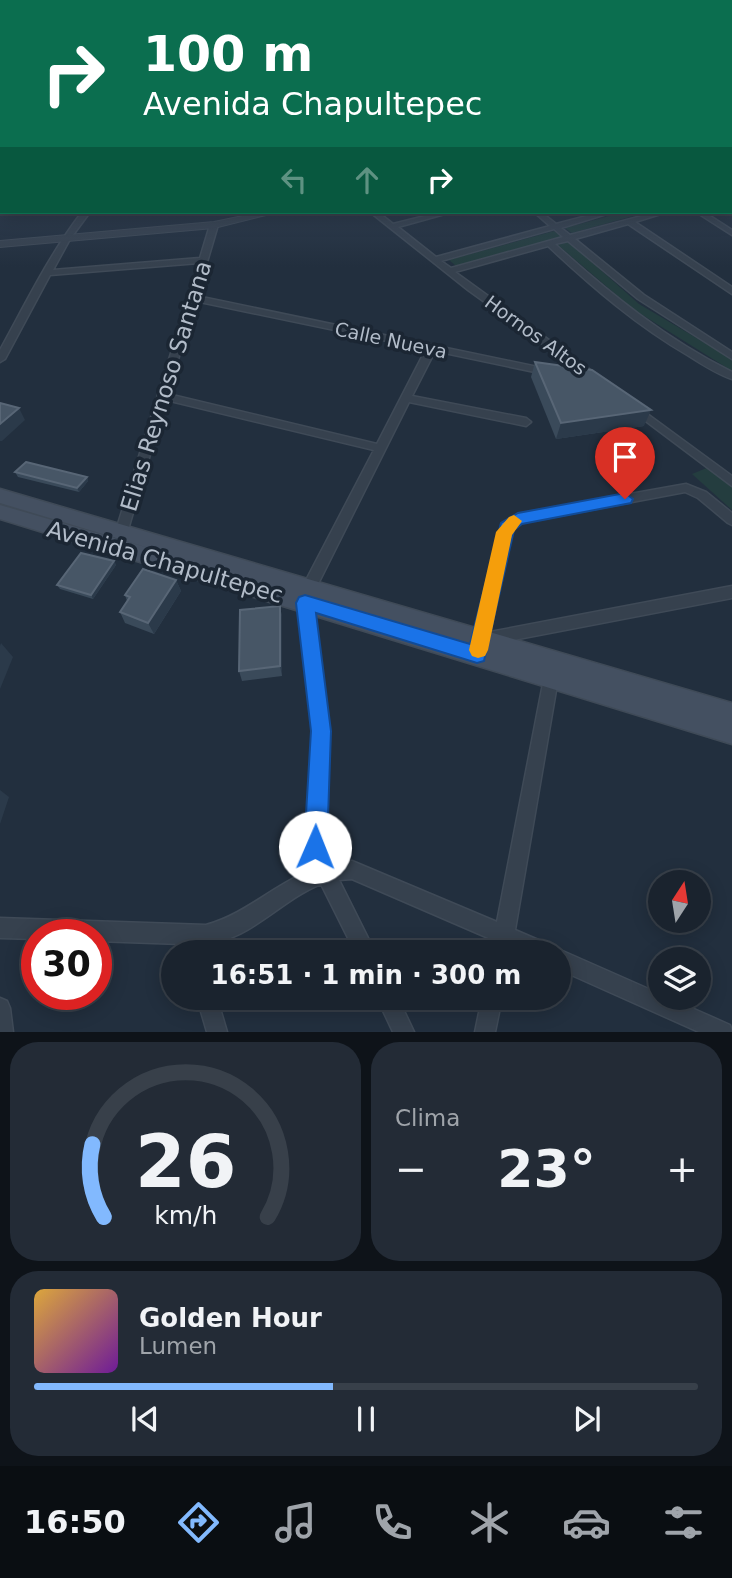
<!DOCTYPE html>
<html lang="es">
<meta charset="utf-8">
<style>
body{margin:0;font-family:"DejaVu Sans",sans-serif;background:#232b36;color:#f1f3f6;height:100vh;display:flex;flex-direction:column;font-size:26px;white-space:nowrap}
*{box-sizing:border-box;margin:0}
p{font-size:23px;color:#9fa4aa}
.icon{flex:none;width:38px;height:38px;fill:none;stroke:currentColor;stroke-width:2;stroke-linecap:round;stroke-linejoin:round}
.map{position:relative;height:1032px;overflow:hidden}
.details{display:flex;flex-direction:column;gap:10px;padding:10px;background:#0e1319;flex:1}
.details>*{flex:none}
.banner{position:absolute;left:0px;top:0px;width:733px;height:214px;box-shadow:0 4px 18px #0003,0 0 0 2px #38404a;background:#0b6e4f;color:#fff;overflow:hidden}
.needle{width:46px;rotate:12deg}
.controls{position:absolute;left:648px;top:870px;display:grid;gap:14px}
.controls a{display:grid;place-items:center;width:63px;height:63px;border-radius:50%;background:#1a232e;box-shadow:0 4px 18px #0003,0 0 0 2px #38404a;font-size:35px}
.speed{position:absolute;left:21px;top:919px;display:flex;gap:14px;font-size:35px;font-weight:700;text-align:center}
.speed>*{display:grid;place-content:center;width:91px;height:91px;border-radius:50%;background:#1a232e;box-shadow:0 4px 18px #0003,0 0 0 2px #38404a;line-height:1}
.speed .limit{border:10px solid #d22;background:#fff;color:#111}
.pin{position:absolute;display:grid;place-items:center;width:60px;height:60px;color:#fff;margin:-72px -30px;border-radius:50% 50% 50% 0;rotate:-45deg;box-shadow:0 0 7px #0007}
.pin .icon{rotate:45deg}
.me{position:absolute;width:77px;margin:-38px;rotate:1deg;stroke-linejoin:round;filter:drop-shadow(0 0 5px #0008)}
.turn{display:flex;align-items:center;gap:24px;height:147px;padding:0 28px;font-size:32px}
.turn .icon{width:91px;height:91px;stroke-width:2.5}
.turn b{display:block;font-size:49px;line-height:60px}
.lanes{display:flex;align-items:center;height:66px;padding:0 28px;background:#0003;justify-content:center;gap:35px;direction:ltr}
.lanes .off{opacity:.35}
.big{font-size:52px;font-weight:600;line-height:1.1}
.details .card{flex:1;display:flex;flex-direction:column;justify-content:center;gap:10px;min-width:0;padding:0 24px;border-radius:28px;background:#232b36}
.details .dial{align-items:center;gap:0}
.dial svg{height:182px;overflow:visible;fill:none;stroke:#38404a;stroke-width:7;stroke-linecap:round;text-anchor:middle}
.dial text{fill:#f1f3f6;stroke:none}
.song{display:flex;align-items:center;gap:21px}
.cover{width:84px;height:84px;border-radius:10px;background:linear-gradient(135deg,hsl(40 70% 55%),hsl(280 70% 35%))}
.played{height:7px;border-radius:4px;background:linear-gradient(90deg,#82b9fe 45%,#38404a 45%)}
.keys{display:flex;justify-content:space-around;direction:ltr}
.heat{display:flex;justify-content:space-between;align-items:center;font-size:38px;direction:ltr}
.details .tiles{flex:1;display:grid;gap:10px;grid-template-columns:1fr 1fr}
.card:last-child{grid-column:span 2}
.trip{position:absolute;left:161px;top:940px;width:410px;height:70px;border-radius:35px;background:#1a232e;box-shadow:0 4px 18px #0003,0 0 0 2px #38404a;font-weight:600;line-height:70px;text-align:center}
.dock{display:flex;height:112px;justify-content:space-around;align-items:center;background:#0a0e12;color:#9fa4aa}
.dock .icon{width:49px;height:49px}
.dock .active{color:#82b9fe}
.dock b{font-size:32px;color:#f1f3f6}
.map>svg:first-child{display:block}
.green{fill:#243d3f}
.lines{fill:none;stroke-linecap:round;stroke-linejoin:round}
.minor-casing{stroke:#3f4a57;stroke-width:3}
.tertiary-casing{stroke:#3f4a57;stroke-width:2}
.secondary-casing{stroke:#3f4a57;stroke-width:3}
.minor{fill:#36414e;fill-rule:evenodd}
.tertiary{fill:#36414e;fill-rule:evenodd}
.secondary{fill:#445061;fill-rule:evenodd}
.wall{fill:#3a4a5a}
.shaded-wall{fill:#2b3a4a}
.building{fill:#475666;stroke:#586676;stroke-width:2}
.route{fill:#1a73e8;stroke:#114b97;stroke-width:2}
.slow{fill:#f59e0b}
.labels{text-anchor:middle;stroke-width:7;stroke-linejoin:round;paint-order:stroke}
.far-street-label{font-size:19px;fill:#b2bcc9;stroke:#1b2633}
.street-label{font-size:23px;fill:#b2bcc9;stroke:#1b2633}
</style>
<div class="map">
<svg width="732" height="1032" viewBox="0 0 732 1032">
<rect width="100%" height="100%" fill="#222f3e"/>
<g class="green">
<path d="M624 212H647L572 233 565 228Z"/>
<path d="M554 231 562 237 456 266 449 260Z"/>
<path d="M568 241 639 304 732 359V371L633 309 558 245Z"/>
<path d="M709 467 732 487V510L692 474Z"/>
</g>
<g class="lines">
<defs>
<g id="minor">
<path d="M2 142V146L0 147V143Z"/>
<path d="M0 199H2L0 204Z"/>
<path d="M82 212H90L70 239 53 270 200 258 210 225 214 223 218 225 197 296 552 370 554 372 549 375 435 351 412 396 526 418 531 422 526 426 409 402 316 588 312 603 329 731 324 847 330 863 352 861 497 922 545 673 547 668 552 666 557 668 559 673 515 930 550 945 553 951 558 949 660 994V998H669L730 1025 732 1032H699L558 969V952H520L511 948V952H491L493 940 352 879 339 880 375 952H355L321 884C280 900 248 943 202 944L204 952H184L182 944 96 941V934H37V939L0 938V918L206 925C246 914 275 884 313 869L306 847 313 731 298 603 302 588 374 450 166 400 125 540 123 543H115L113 540 199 263 50 275 5 359 0 362V350C26 303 49 255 82 212ZM195 301 426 349 377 444 168 394Z"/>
<path d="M370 212H378L393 224 441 212H452L398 227 436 257 550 226 534 212H541L556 224 602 212H613L561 228 570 235 657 212H667L635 222 732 287V294L628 224 575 239 644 295 732 352V359L638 299 568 241 555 244C610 294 666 339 732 372V379C717 374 703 365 689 356 637 326 592 287 548 246L455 272 600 377 599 379H591L468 290ZM554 229 563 237 451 268 441 261Z"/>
<path d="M696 212H704L732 230V235Z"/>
<path d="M635 405 732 476V486L631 410V406Z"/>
<path d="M686 484 706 492 732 513V525L728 523 698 498 685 492 521 523 512 530 490 632 732 586V598L487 645 485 649 480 650 475 649 473 644 499 532 503 524 518 514Z"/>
<path d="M0 998 7 1001 10 1008 13 1032H0Z"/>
<path d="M197 998H217L227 1032H207Z"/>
<path d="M377 998H398L414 1032H393Z"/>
<path d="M482 998H502L495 1032H475Z"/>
</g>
<path id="tertiary" d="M262 212H278L214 228 0 247V241L214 222Z"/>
<path id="secondary" d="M0 489 732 703V744L0 519V505L159 551 0 503Z"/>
</defs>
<use href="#minor" class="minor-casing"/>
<use href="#tertiary" class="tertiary-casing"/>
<use href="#secondary" class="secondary-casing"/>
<use href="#minor" class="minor"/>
<use href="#tertiary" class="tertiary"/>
<use href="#secondary" class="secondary"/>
</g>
<g class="wall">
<path d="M535 362 644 426 556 439 531 377Z"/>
<path d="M15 472 87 477 88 481 79 492 18 477Z"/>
<path d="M114 561 116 565 93 599 60 589 57 585Z"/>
<path d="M176 580 181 591 154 634 125 623 120 612 127 601 125 595Z"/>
<path d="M280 606 282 617V676L242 681 239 671Z"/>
</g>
<g class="shaded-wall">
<path d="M19 408 25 420 2 441H0V424Z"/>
<path d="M651 410 644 426 556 439 561 423Z"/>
<path d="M87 477 88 481 79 492 77 488Z"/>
<path d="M114 561 116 565 93 599 91 595Z"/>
<path d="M176 580 181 591 154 634 148 623Z"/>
<path d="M280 606 282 617V676L280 666Z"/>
<path d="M1 643 13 657 0 689V646Z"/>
<path d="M0 790 9 797 0 824Z"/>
</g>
<g class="building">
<path d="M535 362 592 370 651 410 561 423Z"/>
<path d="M0 403 19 408 0 424Z"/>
<path d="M26 462 87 477 77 488 15 472Z"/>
<path d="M81 553 114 561 91 595 57 585Z"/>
<path d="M143 569 176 580 148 623 120 612 130 597 125 595Z"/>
<path d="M280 606V666L239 671 240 610Z"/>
</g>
<linearGradient id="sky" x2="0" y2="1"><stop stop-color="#131a22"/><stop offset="0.46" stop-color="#3e4d63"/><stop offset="1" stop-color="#3e4d63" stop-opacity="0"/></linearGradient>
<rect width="732" height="267" fill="url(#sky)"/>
<path class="route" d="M625 493 633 499 631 503 522 524 514 530 484 661 477 663 316 613 331 731 327 847 324 855 315 858 307 855 304 847 311 731 296 603 299 597 305 595 470 644 501 523 518 513Z"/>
<path class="slow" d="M514 515 522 521 512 535 488 650 485 656 478 658 472 656 469 650 496 532 509 517Z"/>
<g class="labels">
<g class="far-street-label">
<text transform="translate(536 335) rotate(36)" y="7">Hornos Altos</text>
<text transform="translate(391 340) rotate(12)" y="7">Calle Nueva</text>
</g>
<g class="street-label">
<text transform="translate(166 386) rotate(-73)" y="8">Elias Reynoso Santana</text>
<text transform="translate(165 562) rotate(16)" y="8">Avenida Chapultepec</text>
</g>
</g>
</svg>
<div class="controls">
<a><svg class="needle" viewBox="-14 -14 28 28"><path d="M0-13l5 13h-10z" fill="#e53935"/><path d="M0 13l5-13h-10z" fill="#9fa4aa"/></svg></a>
<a><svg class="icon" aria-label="layers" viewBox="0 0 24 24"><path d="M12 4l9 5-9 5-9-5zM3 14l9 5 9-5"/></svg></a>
</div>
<div class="speed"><div class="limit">30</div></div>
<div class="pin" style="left:625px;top:499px;background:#d93025"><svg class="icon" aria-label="arrive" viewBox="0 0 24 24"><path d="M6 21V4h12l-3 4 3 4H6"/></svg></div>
<svg class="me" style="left:315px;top:847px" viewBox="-20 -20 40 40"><circle r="19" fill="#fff"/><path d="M0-13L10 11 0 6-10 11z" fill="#1a73e8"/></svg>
<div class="trip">16:51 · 1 min · 300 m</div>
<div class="banner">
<div class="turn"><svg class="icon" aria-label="right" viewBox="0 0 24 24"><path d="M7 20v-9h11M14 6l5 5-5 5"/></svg><div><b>100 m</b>Avenida Chapultepec</div></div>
<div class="lanes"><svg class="icon off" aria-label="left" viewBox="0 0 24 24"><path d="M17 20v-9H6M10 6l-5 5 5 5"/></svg><svg class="icon off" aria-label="ahead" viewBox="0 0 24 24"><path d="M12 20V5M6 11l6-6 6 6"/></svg><svg class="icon" aria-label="right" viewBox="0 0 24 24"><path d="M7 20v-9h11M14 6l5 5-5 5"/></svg></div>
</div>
</div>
<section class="details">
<div class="tiles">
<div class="card dial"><svg viewBox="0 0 100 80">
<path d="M14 69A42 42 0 1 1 86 69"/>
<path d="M14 69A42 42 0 0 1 9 37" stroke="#82b9fe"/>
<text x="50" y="56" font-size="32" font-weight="700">26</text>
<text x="50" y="72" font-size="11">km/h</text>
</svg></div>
<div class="card"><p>Clima</p>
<div class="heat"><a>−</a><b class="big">23°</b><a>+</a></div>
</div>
<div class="card">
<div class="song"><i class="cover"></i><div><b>Golden Hour</b><p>Lumen</p></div></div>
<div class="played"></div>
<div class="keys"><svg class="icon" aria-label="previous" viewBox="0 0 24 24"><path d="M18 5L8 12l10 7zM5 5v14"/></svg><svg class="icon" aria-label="pause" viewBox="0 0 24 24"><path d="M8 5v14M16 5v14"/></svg><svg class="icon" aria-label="next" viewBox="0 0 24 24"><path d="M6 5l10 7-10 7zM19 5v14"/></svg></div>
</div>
</div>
</section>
<nav class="dock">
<b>16:50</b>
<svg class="icon active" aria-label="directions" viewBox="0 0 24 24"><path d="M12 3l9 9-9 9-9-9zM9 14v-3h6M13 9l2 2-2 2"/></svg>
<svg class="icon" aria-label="music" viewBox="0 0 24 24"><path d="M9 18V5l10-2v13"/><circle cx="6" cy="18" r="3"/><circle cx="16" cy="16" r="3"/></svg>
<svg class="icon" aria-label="phone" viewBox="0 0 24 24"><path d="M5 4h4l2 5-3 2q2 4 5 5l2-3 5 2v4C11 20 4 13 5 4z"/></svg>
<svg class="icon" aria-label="climate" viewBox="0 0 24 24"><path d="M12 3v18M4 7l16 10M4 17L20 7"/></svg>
<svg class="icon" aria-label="car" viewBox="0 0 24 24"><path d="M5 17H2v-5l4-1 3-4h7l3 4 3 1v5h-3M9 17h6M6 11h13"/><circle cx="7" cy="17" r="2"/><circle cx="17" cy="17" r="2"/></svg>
<svg class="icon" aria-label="filters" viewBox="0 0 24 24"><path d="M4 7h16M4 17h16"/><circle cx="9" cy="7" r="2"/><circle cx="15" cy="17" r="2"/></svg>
</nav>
